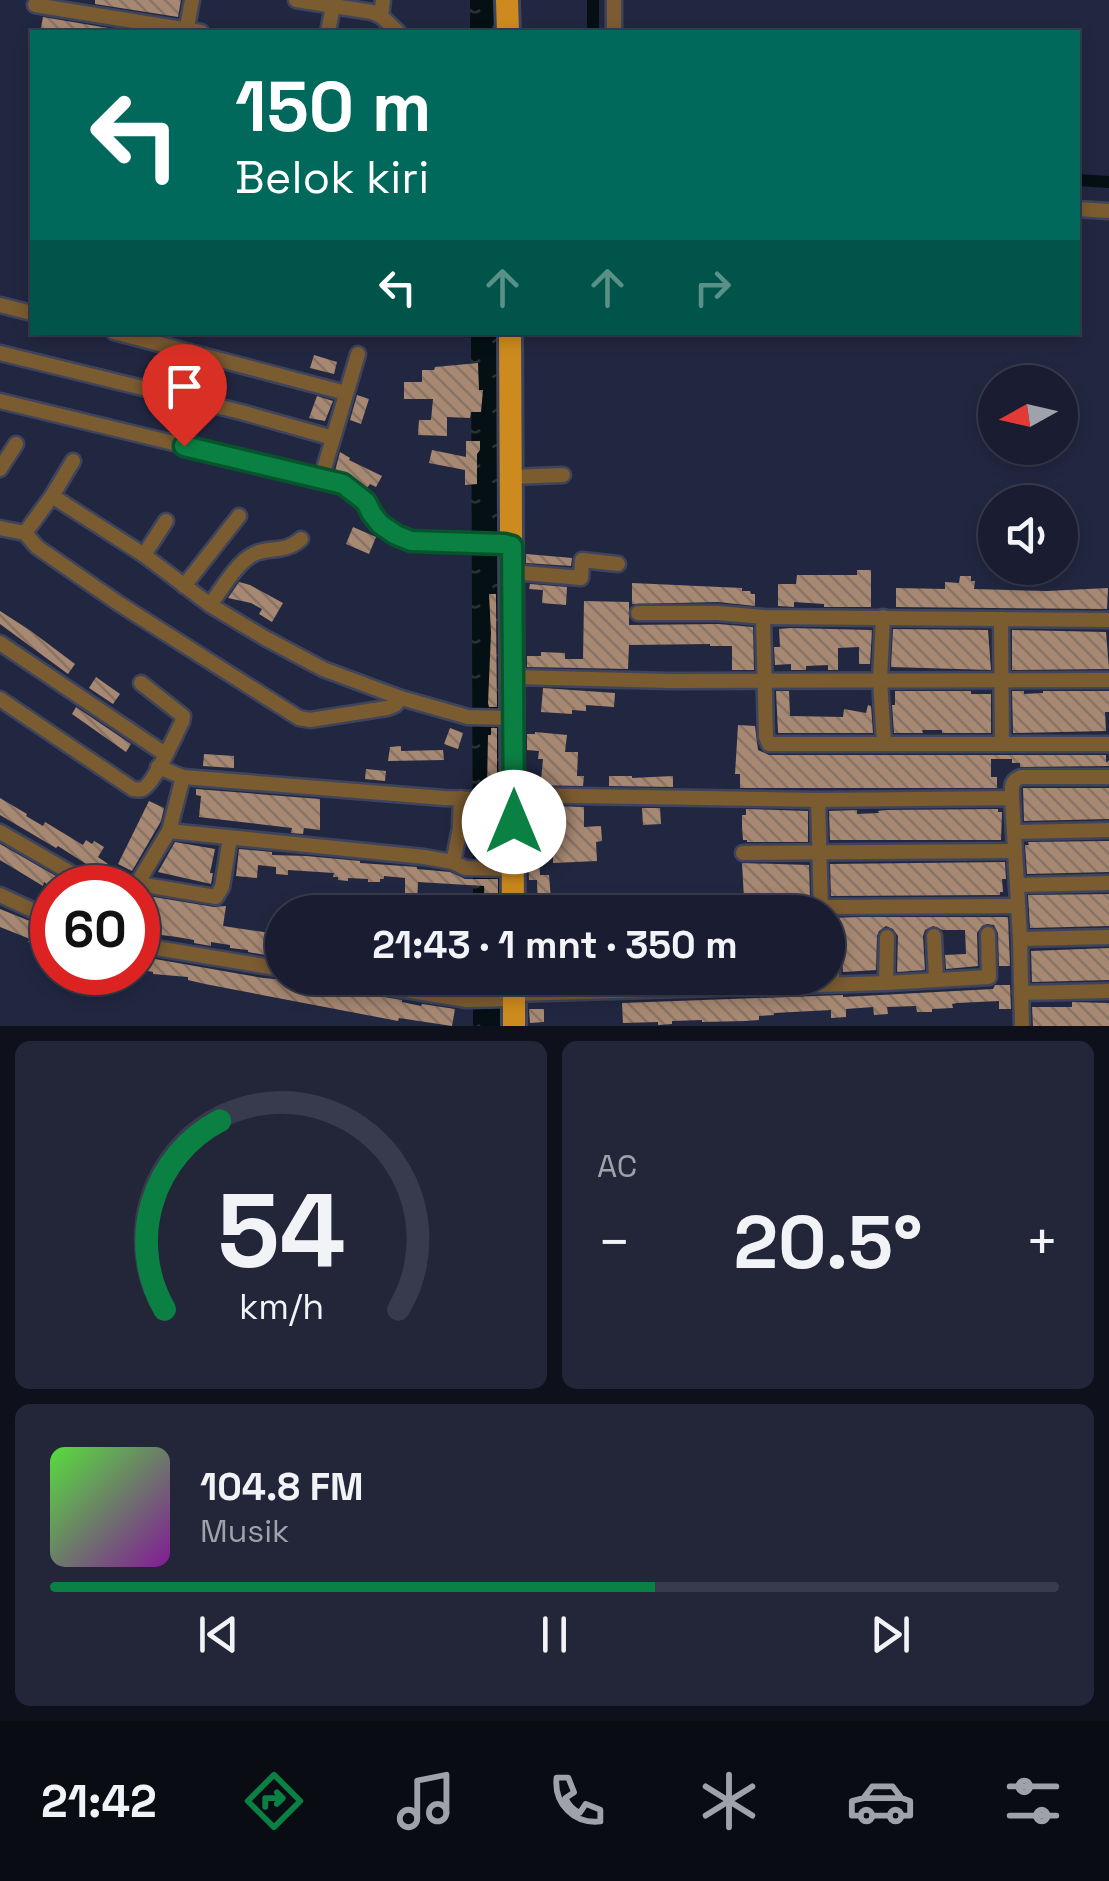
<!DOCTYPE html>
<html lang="id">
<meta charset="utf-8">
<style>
body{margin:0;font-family:"Space Grotesk",sans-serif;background:#232639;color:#f1f3f6;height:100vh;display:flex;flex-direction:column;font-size:38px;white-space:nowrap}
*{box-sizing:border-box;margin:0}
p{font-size:32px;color:#9fa2ab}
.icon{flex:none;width:55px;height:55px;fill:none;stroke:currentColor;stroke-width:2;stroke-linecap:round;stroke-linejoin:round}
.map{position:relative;height:1026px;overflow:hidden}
.panel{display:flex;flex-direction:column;gap:15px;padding:15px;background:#0e101b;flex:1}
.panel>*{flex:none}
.banner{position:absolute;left:30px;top:30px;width:1050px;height:305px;border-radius:0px;box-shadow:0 5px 15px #0003,0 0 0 2px #383b4d;background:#00695c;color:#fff;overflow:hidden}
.needle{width:65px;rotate:262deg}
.buttons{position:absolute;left:978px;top:365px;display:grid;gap:20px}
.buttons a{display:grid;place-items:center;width:100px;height:100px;border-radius:50%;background:#1a1d31;box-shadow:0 5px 15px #0003,0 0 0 2px #383b4d;font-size:50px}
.speed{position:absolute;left:30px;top:865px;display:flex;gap:20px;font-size:50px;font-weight:700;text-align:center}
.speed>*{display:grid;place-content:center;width:130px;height:130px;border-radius:50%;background:#1a1d31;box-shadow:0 5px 15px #0003,0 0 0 2px #383b4d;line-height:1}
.speed .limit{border:15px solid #d22;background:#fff;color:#111}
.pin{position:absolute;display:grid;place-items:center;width:85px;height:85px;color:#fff;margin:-102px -42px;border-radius:50% 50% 50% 0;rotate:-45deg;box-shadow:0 0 10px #0007}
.pin .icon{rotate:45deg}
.me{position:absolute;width:110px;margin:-55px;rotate:0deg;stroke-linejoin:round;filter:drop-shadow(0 0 8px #0008)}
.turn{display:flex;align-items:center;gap:35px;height:210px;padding:0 40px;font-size:45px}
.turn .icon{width:130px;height:130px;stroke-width:2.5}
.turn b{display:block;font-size:70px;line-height:85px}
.lanes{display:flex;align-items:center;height:95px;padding:0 40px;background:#0003;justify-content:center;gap:50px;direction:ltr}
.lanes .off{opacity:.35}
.big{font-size:75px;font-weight:800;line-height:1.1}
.panel .widget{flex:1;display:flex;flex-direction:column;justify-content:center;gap:15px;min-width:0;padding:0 35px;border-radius:15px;background:#232639}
.panel .dial{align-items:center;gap:0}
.dial svg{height:260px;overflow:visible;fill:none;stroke:#383b4d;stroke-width:7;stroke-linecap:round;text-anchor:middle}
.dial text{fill:#f1f3f6;stroke:none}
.song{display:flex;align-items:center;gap:30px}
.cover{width:120px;height:120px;border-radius:15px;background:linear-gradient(135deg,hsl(110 70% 55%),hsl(290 70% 35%))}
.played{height:10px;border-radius:5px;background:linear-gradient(90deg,#0b8043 60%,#383b4d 60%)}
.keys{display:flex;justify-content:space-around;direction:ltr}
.heat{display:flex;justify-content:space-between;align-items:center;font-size:55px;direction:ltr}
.panel .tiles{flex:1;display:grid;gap:15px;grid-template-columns:1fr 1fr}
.widget:last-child{grid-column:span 2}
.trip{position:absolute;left:265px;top:895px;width:580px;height:100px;border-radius:50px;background:#1a1d31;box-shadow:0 5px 15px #0003,0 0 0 2px #383b4d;font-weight:800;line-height:100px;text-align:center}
.tab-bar{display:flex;height:160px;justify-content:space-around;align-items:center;background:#0a0c14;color:#9fa2ab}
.tab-bar .icon{width:70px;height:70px}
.tab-bar .selected{color:#0b8043}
.tab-bar b{font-size:45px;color:#f1f3f6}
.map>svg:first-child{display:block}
.water{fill:url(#water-ripples)}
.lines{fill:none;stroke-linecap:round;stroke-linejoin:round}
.canal{stroke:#041014;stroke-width:12}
.building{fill:url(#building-back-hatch)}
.minor-casing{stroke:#3f445d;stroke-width:19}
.primary-casing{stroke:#3f445d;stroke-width:28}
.minor{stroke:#7b5b30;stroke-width:14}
.primary{stroke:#cd8a1e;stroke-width:22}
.route-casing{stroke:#07532c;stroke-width:25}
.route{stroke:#0b8043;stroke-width:18}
</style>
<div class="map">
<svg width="1109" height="1026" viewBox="0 0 1109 1026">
<defs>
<pattern id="water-ripples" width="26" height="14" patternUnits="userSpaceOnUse" patternTransform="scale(2.5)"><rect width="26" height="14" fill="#041014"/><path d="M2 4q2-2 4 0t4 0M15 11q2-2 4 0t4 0" fill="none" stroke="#283236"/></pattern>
<pattern id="building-back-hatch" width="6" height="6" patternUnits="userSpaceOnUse" patternTransform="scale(2.5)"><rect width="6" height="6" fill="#a78872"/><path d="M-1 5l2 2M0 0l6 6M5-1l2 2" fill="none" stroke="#887365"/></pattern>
</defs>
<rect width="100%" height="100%" fill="#222741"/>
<g class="water">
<rect x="470" y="0" width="24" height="32"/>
<path d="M471 333H497L502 912H473Z"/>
<path d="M473 978H502L503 1026H473Z"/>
</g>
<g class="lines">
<g class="canal">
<path d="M593 32V0"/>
<path d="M1078 180 1109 182"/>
</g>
</g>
<g class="building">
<path d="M95 0H181L178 17 95 4Z"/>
<path d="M43 17 108 28V32H52L53 30 41 28Z"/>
<path d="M314 355 337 362 334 374 310 368Z"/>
<path d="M478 363 479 390H483L481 412H471L470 418 447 417V436L418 435 419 420H431L433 399H404V382H422V370H434L435 367Z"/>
<path d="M357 395 369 399 361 424 350 420Z"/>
<path d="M317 396 333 401 325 421 309 418Z"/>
<path d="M466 441H480V450L477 454V484L465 485V470L429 463 432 450 466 457Z"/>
<path d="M340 452 350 458 349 460 382 476 376 487 370 484 367 488 349 475 335 471Z"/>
<path d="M353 527 376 537 369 554 346 544Z"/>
<path d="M526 554 572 558 571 566 526 563Z"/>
<path d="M857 570H871V607H824V604L794 602V607L778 606V584H796L797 575H857Z"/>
<path d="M960 576H971V581H975L974 589 1047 591 1108 588 1107 609 896 607V588L945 589V582L959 583Z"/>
<path d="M239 582 250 585 283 603 272 622 259 614 262 609 251 603 228 598Z"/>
<path d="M632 583 742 588V591H750L751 594H755V606L718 602 632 604Z"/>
<path d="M530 584 567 587 566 605 542 603 543 590 529 589Z"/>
<path d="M489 594H496L497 707H489L488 703 491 633Z"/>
<path d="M584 601 629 602V625L718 624 753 627 754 670H732V646H710V644L629 645 628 669 527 667V656H541V652L565 653V659H583Z"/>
<path d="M0 611 31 631 75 664 68 674 0 624Z"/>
<path d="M791 628 872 630 870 664H859V647L838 648V670H828V665L806 666V670H791V664L775 665 774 647H780L779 629Z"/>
<path d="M893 629 988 630 991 670 891 667Z"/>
<path d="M1012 630 1106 632 1109 669 1012 670Z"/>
<path d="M96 677 120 694 113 704 89 688Z"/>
<path d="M543 688 615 693 614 707 586 705V711L572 710V714L541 712Z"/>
<path d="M776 691H789L790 716 843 717 844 709 866 713 868 705 871 706 873 733H778Z"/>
<path d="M895 691H971V694H991V733H942V730H922L923 733H894L892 705H895Z"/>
<path d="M1012 691H1024V694L1043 693V691H1109V712H1105L1106 731 1013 733Z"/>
<path d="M76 707 131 744 126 752 72 714Z"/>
<path d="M738 725 755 726 758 750 769 755H1106V762L1109 761V766L1020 767V763H1012V759H991V777H997V788H740V774H735Z"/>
<path d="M450 728 463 733 458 749 444 744Z"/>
<path d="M491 728H497V789H487L488 735H491Z"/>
<path d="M535 732 567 735 565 752H578L577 776H584L583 786 527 785V779L541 780 543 759H538L539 751 527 750V734H535Z"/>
<path d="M401 746V751L443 750 444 760 388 761 390 747Z"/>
<path d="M204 754 234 756V768L203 766Z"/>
<path d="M366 769 386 771 385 781 365 779Z"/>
<path d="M609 776H632V778L673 776V787L609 786Z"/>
<path d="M1023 788H1109V819L1024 821Z"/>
<path d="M196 789 320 799V830L304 828 303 834 291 833 292 828 199 817 201 796 196 795Z"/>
<path d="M0 798 27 814 26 816 43 826 45 822 83 845 86 840 92 844 94 841 104 847 98 857 108 864 102 874 58 846 56 848 0 815Z"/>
<path d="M149 801 164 808 161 821 132 871 118 864Z"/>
<path d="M527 806H536L540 875H549L552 912H538L537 880H529Z"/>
<path d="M554 806 584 807V827L601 826 602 841 596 842 597 861 553 863Z"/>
<path d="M642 808H660L661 824 643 825Z"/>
<path d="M746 809 808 811V842H747V840H743L742 827V815H746Z"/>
<path d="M998 809V812H1002L1001 840H830L829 811 857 810V814L879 813 878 811 886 810Z"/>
<path d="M485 813H498V858H486Z"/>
<path d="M1109 841V872L1027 874 1025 845H1029L1028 842Z"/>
<path d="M175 842 215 849 210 873H213L211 884 158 872Z"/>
<path d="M0 844 75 887 52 888 44 882 43 886 0 860Z"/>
<path d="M239 849 272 852V855L306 856 360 861V863L417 867V869L450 872 465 879H498V910L485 911 484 886 418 882 417 903H405V878L384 876V879H380V882H368V879L348 878V881L338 880V877H333L334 873 288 870V875L276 874V867L258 865 257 878 236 876Z"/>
<path d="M1005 862 1006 879H1002L1003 892H1000V895L831 896 830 864Z"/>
<path d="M742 863 809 865 810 897 744 899Z"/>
<path d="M1109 894V926L1030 928 1028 895Z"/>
<path d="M142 895 214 907 226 906 223 926 270 933 271 930 282 932V958L248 952V950L230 948V945L211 942V946L194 943V940L177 937 138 932V906H141Z"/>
<path d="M0 909 52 930V951L28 942 30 939 0 927Z"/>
<path d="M860 917H1008L1010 966H999L998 933 994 925 987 924 982 926 977 933 978 966 946 969 945 955 966 954 965 930H943L933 926 925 930 923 936 925 970 897 972 898 936 893 929 886 926 879 931 877 936 876 970 843 972 840 930H831L830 918Z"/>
<path d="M1109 948V980L1032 982 1031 951Z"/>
<path d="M138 956 263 978 297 981 298 978 321 984 328 988 402 1000V1002L421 1006 422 1004 455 1009 452 1026 399 1018 398 1021 205 984 188 980V977L153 974V972L138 969Z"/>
<path d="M425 978H461L459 988 424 982Z"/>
<path d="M529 978H576V982L529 983Z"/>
<path d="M995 985H1010L1011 1009H999V1001L957 1003 952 1004 953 1008 932 1009V1012H917L916 1006 887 1007 888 1014 874 1015 873 1007 846 1009V1017L831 1018V1010L774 1013V1015L759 1016V1020L745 1021 702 1022V1020L672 1021V1024L658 1025V1022L623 1023 622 1003 843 995V997L993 989Z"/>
<path d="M1072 1002 1109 1003V1026H1033L1032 1007H1072Z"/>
<path d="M529 1009H544V1022L530 1023Z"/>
</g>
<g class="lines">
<defs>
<g id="minor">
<path d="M296 0 372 12 381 16 398 32"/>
<path d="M614 0V32"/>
<path d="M35 5 201 32"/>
<path d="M381 16 383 0"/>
<path d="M186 32 192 0"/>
<path d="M328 32 333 6"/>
<path d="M1078 209 1109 211"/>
<path d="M0 305 32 313"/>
<path d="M114 332 346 393"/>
<path d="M0 353 241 412 333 438"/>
<path d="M0 401 343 484C351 490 363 496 368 504 373 511 373 518 380 524 410 551 466 544 504 544L512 546"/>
<path d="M0 469 16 444"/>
<path d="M511 477 563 475"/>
<path d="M321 479 358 354"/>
<path d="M52 496 144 555 210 605 265 638 323 669 401 698 468 717 513 718"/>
<path d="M0 528 25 533 37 547 118 603 299 718 310 720 387 708 395 705 401 698"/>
<path d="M25 533 52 496 73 461"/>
<path d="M144 555 166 521"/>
<path d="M512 572 581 578 582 560 618 564"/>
<path d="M184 586 239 516"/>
<path d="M210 605C222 589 236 563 254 554 270 546 284 554 301 539"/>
<path d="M638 613H718L763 617 1109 620"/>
<path d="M763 617 766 737 769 744H1109"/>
<path d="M883 617 880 680 884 744"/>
<path d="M1001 619 1002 744"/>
<path d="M0 643 165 754"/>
<path d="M513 677 670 681 1109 680"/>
<path d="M0 699 133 789C136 789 139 790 142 789 154 785 175 735 182 722L183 716 141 683"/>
<path d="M158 767 183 777 444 798 513 800"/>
<path d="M513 795 818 800 1012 798 1020 939 1022 1026"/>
<path d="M1012 798C1012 788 1010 781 1021 777H1109"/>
<path d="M818 800 821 912"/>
<path d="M169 831 424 857 453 862 465 868 513 869"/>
<path d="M0 832 97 888"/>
<path d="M1014 832 1109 830"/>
<path d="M743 853 1015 851"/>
<path d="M453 862 460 829 461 798"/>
<path d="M139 884 216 897 222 887 230 838"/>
<path d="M1017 885 1109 883"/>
<path d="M135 887 169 831 183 777"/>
<path d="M0 895 52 919"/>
<path d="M750 910 821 907 1018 906"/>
<path d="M934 936 936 980"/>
<path d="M1020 939 1109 937"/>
<path d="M832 941V984"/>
<path d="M138 945 282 969"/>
<path d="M330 978 467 1000 514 999"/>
<path d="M886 983 887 937"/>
<path d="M1021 993 1109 991"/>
<path d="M514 994 886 983 989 977 988 934"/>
</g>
<g id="primary">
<path d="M507 0 508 32"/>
<path d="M510 332 513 912"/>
<path d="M514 978V1026"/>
</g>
</defs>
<use href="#minor" class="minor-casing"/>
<use href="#primary" class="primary-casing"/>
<use href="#minor" class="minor"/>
<use href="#primary" class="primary"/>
</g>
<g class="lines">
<defs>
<path id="route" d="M184 446 343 484 366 502 372 514 380 524 396 535 411 541 504 544 512 546 514 822"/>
</defs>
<use href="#route" class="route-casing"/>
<use href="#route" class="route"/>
</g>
</svg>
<div class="buttons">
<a><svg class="needle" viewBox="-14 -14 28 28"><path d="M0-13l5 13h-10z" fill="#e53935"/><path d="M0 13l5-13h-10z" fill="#9fa2ab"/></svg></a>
<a><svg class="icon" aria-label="sound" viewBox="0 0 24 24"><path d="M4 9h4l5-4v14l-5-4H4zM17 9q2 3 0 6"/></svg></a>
</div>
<div class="speed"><div class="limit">60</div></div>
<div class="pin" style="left:184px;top:446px;background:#d93025"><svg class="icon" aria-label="arrive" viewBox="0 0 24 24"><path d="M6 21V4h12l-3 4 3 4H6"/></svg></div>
<svg class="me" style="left:514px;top:822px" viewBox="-20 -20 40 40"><circle r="19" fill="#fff"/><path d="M0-13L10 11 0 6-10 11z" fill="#0b8043"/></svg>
<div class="trip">21:43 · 1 mnt · 350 m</div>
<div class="banner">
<div class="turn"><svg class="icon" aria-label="left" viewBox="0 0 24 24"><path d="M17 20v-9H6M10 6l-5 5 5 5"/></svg><div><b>150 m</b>Belok kiri</div></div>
<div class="lanes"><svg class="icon" aria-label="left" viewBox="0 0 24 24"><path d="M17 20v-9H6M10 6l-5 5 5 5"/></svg><svg class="icon off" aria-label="ahead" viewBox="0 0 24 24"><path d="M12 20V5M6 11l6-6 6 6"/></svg><svg class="icon off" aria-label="ahead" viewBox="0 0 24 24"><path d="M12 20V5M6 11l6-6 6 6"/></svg><svg class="icon off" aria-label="right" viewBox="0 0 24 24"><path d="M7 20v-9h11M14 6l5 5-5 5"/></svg></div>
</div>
</div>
<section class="panel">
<div class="tiles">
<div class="widget dial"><svg viewBox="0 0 100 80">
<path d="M14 69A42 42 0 1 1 86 69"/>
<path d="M14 69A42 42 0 0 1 31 11" stroke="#0b8043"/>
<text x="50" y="56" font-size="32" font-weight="700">54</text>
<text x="50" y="72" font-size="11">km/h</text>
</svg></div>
<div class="widget"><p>AC</p>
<div class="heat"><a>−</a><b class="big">20.5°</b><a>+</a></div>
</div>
<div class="widget">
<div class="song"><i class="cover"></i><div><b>104.8 FM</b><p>Musik</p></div></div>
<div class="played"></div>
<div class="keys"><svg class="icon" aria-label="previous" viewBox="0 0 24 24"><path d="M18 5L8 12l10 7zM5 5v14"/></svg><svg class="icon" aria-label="pause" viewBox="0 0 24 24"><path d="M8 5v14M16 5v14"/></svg><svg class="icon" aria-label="next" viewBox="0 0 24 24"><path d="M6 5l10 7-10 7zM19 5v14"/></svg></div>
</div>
</div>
</section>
<nav class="tab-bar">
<b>21:42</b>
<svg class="icon selected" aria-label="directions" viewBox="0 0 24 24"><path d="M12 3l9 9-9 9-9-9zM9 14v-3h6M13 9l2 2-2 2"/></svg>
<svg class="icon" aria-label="music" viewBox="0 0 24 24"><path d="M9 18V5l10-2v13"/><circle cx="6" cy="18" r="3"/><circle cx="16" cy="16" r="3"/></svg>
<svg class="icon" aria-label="phone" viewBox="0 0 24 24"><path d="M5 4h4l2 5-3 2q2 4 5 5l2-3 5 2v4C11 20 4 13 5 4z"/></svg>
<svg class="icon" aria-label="climate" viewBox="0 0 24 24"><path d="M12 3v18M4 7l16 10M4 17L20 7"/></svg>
<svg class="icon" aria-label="car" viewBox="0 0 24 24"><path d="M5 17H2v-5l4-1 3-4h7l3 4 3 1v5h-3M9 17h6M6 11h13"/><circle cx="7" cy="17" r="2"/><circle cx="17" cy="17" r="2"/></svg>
<svg class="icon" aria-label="filters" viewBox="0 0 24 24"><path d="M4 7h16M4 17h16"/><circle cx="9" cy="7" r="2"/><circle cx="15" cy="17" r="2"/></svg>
</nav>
